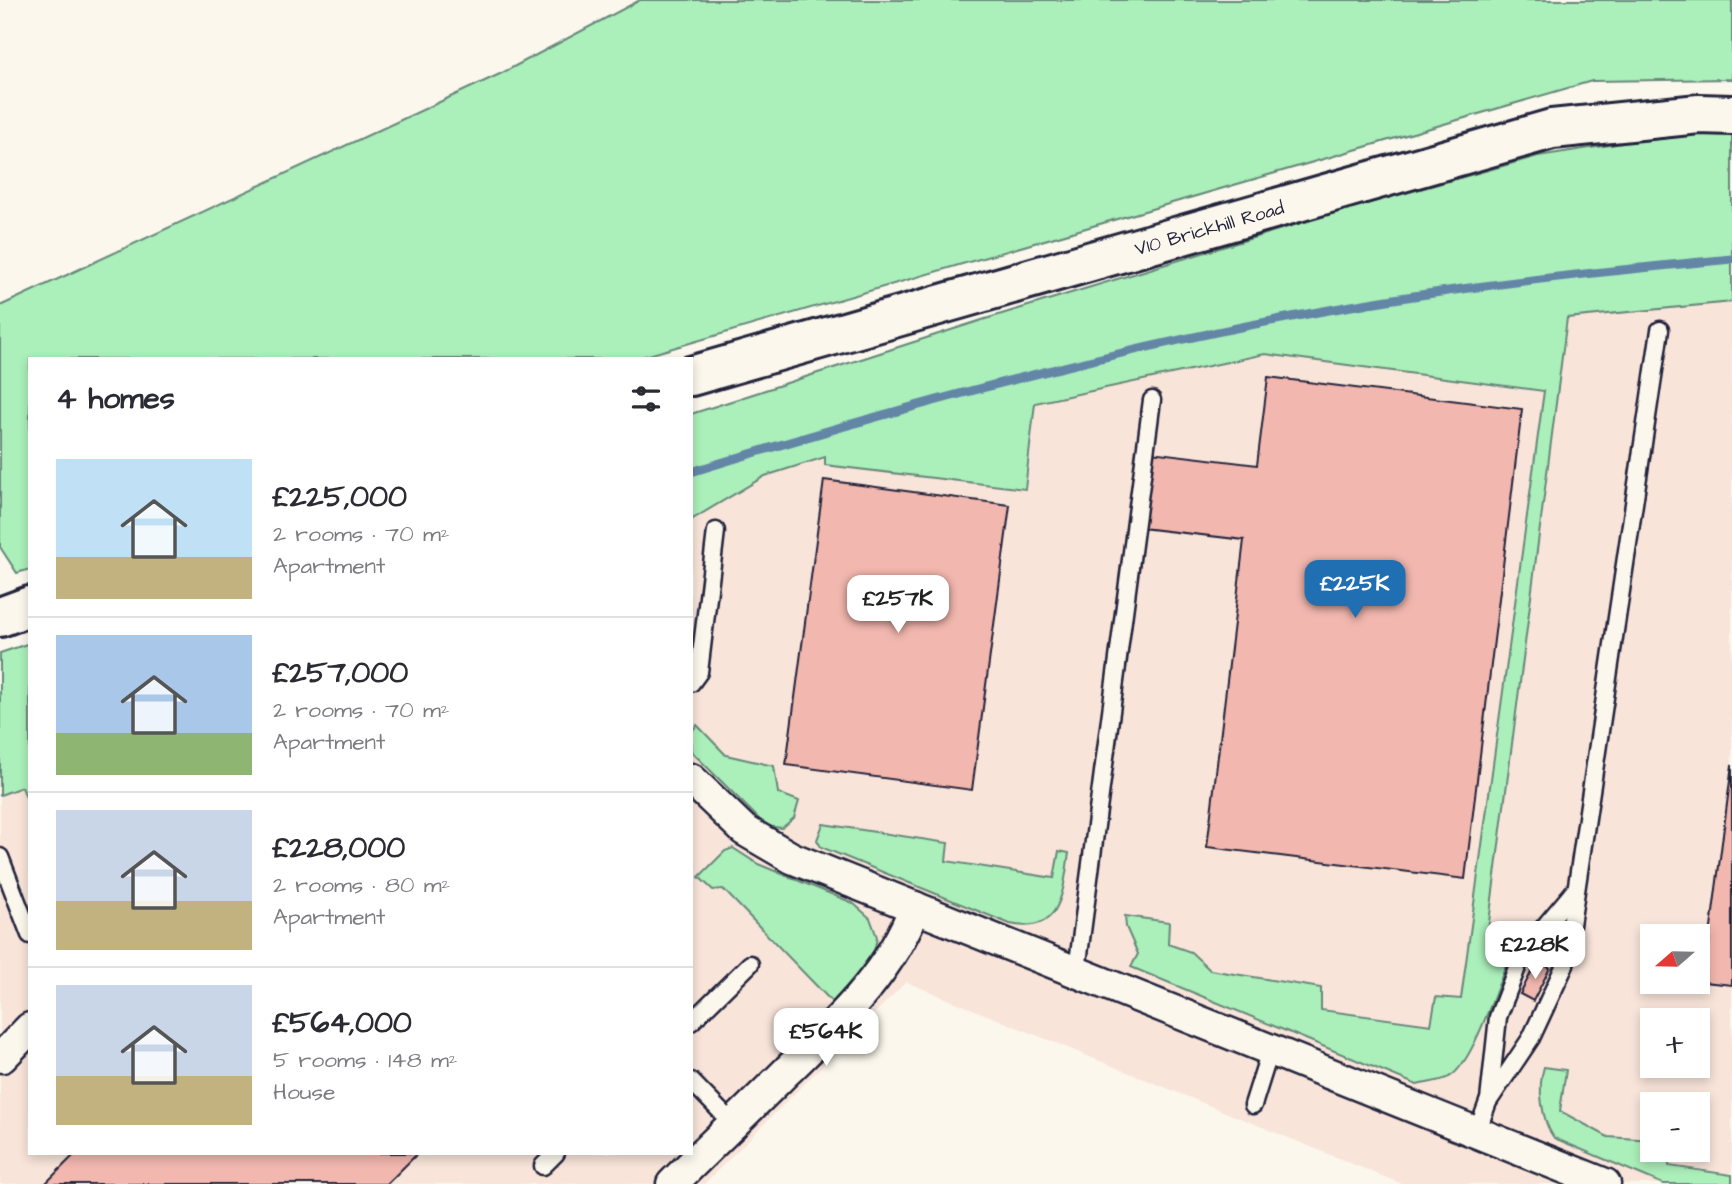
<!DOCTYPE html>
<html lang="en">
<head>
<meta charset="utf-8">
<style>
  body { margin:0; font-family:"Architects Daughter",sans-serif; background:#f2f2f3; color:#2b2b33; height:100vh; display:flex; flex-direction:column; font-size:26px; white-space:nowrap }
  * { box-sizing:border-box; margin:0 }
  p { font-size:23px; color:#7c7c81 }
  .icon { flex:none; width:38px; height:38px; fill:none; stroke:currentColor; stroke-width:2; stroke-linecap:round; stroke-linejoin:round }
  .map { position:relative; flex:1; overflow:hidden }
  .drawer { position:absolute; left:28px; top:357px; width:665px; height:798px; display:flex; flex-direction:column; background:#fff; border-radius:0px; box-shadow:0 4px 10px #0003 }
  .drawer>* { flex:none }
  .needle { width:46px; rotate:250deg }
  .tools { position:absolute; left:1640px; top:924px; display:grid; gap:14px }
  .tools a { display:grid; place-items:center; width:70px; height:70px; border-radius:0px; background:#fff; box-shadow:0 4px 10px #0003; font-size:35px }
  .price { position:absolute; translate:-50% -60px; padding:0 16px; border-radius:14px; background:#fff; color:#222; font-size:23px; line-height:46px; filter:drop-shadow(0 2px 4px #0008) }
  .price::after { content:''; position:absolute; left:50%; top:42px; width:21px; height:16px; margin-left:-10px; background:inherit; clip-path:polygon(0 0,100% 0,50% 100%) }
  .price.selected { background:#1f6fb2; color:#fff }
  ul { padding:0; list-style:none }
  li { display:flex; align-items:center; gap:21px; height:175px; padding:0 28px }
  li+li { border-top:2px solid #e1e1e2 }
  li span { display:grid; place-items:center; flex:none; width:196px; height:140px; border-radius:0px; color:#555 }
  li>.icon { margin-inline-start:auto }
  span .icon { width:84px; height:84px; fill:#fffc; stroke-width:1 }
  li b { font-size:30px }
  h2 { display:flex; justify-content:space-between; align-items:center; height:84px; padding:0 28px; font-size:30px }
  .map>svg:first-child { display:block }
  .built { fill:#f8e4d9; fill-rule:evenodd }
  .green { fill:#abefba; stroke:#66887a; stroke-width:2 }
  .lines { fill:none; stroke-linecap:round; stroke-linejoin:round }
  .stream { stroke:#6486a7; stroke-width:9 }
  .building { fill:#f2b7ae; stroke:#22223b; stroke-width:2 }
  .lane-casing { stroke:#22223b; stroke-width:21 }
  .street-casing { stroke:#22223b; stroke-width:35 }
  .secondary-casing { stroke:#22223b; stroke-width:44 }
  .lane { stroke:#fbf7ec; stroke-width:16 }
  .street { stroke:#fbf7ec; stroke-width:30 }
  .secondary { stroke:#fbf7ec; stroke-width:38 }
  .labels { text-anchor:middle; stroke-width:5; stroke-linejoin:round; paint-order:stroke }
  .street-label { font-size:19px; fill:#22223b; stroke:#fbf7ec }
</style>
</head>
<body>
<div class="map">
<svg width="1732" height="1184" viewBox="0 0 1732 1184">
  <rect width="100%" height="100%" fill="#fbf7ec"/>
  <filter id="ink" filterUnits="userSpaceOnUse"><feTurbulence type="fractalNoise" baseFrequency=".0143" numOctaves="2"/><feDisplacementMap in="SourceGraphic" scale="14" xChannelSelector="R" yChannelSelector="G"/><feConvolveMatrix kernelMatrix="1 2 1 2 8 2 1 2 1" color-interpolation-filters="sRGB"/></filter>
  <g filter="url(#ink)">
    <path class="built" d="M 1732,133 L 1732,1184 L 1402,1184 L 906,982 L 704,1184 L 0,1184 L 0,653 L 30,643 L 30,1153 L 691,1153 L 691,414 L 982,320 L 1338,212 L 1538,156 L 1624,141 ZM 1652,936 L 1698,936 L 1698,982 L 1652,982 ZM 1652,1020 L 1698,1020 L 1698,1066 L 1652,1066 ZM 1652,1104 L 1698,1104 L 1698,1150 L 1652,1150 Z"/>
    <g class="green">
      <polygon points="640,0 1732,0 1732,79 1592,81 635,359 30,359 30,569 17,573 0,547 0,306 502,73"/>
      <path d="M 1701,131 L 1732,133 L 1732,302 L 1567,318 L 1488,930 L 1516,942 C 1501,971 1475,1064 1449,1077 C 1440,1082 1427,1082 1417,1085 L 1131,967 L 1138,954 L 1126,927 L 1125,916 L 1169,922 L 1168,944 L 1191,952 L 1210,970 L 1321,988 L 1321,1010 L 1431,1025 L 1436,997 L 1461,999 L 1544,391 L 1265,354 L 1035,403 L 1025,489 L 825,465 L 825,457 L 765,476 L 691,520 L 691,414 L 982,320 L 1338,212 L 1538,156 Z"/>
      <polygon points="30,643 30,808 22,787 0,795 0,653"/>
      <polygon points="697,725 726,755 774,766 778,793 799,801 794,818 782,828 766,826 691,751 691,732"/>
      <path d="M 823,824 L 948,843 L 946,861 L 1054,878 L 1059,851 L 1069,853 C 1063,891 1062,935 1010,924 L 821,847 L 817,840 Z"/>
      <polygon points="733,848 758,864 853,903 870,918 877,937 874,953 863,973 834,1004 723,889 713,890 699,877 725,851"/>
      <path d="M 1544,1067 L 1566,1070 L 1560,1111 L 1608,1137 L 1652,1140 L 1652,1150 L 1669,1150 L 1669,1166 L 1732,1175 L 1732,1184 L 1663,1184 L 1554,1138 C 1542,1121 1537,1088 1544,1067 Z"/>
    </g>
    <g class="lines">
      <path class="stream" d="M 691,472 C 892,410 1090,355 1297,316 C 1441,288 1586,273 1732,259"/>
    </g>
    <g class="building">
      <polygon points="1268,377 1522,409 1465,879 1207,847 1244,540 1142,528 1151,452 1257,465"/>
      <polygon points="824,480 1010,505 972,790 786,765"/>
      <polygon points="1732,765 1732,985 1704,982"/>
      <polygon points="1537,961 1550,968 1533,1001 1520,994"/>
      <polygon points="76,1153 418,1153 387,1184 45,1184"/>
    </g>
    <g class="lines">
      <g class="lane-casing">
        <g id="lane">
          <polyline points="691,683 699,672 716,531"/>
          <polyline points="0,857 30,935"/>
          <polyline points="1077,970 1152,400"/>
          <polyline points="691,1022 750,964"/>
          <polyline points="691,1081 733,1124"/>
          <polyline points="1489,1100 1498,1017 1523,952 1576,889"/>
          <polyline points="1253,1105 1270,1051"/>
          <polyline points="1477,1132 1488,1102 1531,1038 1565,965 1660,330"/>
          <polyline points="543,1166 556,1153"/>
        </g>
      </g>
      <g class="street-casing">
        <g id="street">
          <polyline points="691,779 744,830 792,858 1605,1184"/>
          <polyline points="2,1057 30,1028"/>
          <path d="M 672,1184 C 710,1146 749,1109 787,1071 C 838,1021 889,975 915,907"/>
        </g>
      </g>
      <g class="secondary-casing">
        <g id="secondary">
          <path id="s1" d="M 691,376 L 1552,129 L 1699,114 L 1732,115"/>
          <polyline points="0,617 30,606"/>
        </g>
      </g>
      <use href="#lane" class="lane"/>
      <use href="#street" class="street"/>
      <use href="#secondary" class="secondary"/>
    </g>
  </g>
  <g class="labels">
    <g class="street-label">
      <text dy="7" stroke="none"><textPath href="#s1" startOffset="539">V10 Brickhill Road</textPath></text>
    </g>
  </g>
</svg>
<div class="tools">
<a><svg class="needle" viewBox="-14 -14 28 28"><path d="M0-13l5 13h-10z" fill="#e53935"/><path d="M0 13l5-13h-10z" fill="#7c7c81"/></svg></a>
<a>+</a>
<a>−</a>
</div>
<b class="price selected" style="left:1355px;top:620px">£225K</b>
<b class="price" style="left:898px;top:635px">£257K</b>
<b class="price" style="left:1535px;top:981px">£228K</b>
<b class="price" style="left:826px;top:1068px">£564K</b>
<section class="drawer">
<h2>4 homes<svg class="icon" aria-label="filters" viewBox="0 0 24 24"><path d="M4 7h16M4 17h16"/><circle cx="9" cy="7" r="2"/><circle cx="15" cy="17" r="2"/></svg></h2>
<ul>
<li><span style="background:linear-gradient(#bfe0f5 70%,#c2b280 0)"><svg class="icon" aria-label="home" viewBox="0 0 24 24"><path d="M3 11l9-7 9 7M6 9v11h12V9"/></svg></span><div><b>£225,000</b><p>2 rooms · 70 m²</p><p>Apartment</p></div></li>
<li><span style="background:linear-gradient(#a9c7e8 70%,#8fb573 0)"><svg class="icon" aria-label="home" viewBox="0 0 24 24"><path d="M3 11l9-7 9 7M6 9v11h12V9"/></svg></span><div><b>£257,000</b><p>2 rooms · 70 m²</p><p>Apartment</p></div></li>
<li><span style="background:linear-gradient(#c9d6e8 65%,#c2b280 0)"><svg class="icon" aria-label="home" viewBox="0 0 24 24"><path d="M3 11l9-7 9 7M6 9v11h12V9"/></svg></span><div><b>£228,000</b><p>2 rooms · 80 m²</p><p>Apartment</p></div></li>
<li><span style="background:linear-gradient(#c9d6e8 65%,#c2b280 0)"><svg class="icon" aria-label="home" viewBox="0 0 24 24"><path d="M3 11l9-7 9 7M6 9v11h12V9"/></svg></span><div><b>£564,000</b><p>5 rooms · 148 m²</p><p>House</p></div></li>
</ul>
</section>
</div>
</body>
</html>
